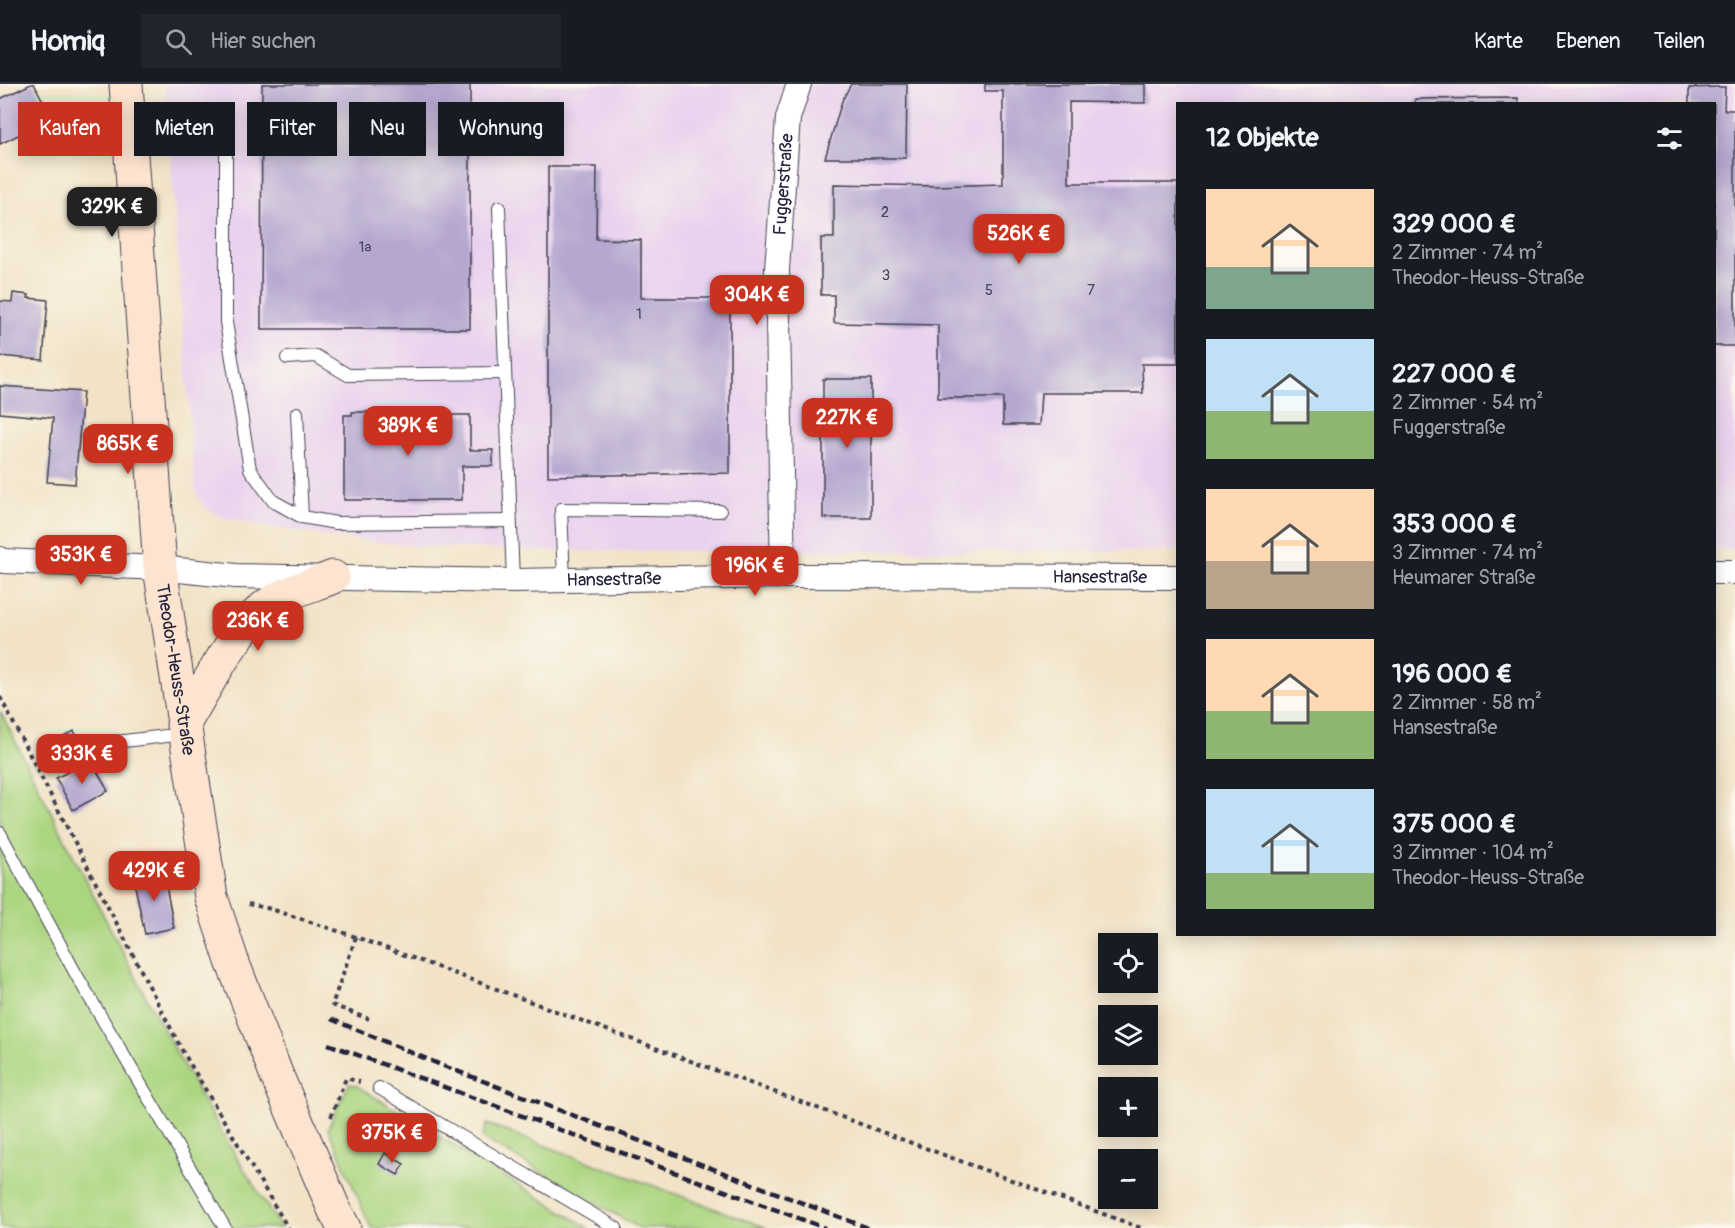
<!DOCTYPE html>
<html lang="de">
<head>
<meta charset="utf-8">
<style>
  body { margin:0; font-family:Pangolin,sans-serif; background:#20242c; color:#f1f3f6; height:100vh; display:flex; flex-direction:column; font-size:22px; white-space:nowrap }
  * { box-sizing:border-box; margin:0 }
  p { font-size:20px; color:#9ea1a6 }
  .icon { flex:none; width:33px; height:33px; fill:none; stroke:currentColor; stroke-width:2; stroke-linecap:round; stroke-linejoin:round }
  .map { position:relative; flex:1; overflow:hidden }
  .side { position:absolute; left:1176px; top:18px; width:540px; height:834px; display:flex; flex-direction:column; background:#171b24; border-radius:0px; box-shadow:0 3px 15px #0003 }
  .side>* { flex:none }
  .guide { position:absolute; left:18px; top:18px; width:570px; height:54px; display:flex; gap:12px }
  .tools { position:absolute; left:1098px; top:849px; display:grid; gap:12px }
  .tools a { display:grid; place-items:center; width:60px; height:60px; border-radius:0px; background:#171b24; box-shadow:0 3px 15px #0003; font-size:30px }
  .price { position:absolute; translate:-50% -51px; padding:0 14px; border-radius:12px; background:#c8321e; color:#fff; font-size:20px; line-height:39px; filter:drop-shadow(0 2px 3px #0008) }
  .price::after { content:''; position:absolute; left:50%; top:36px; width:18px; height:14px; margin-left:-9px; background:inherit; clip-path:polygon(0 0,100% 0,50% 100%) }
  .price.current { background:#222; color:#fff }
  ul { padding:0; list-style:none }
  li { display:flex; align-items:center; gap:18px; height:150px; padding:0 30px }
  li span { display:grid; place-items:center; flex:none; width:168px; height:120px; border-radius:0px; color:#555 }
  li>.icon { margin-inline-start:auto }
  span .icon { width:72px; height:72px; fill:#fffc; stroke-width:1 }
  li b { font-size:26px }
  h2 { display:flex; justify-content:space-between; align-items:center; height:72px; padding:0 30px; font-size:26px }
  .chip { padding:0 21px; border-radius:0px; background:#171b24; box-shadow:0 3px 15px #0003; font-size:21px; line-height:54px }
  .chip.current { background:#c8321e; color:#fff }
  header { display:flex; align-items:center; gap:36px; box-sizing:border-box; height:84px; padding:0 30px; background:#171b24; border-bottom:2px solid #363941 }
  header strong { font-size:28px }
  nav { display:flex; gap:33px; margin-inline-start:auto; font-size:21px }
  .search { width:420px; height:54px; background:#20242c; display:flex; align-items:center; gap:15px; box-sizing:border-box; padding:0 21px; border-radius:0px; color:#9ea1a6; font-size:22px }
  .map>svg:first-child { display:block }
  .built { fill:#e9d2ee }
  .green { fill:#acd580; stroke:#677c5e; stroke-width:1.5 }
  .building { fill:#b5a7d0 }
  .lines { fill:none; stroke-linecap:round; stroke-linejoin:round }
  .lane-casing { stroke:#413f50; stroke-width:14 }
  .street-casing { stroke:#413f50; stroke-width:26 }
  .secondary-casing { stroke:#413f50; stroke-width:35 }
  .path { stroke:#413f50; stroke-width:4; stroke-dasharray:4.5 4.5; stroke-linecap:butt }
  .lane { stroke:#fff; stroke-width:12 }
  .street { stroke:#fff; stroke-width:24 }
  .secondary { stroke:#fde4d0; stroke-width:33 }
  .rail { stroke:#22223b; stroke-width:4.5; stroke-dasharray:9 4.5; stroke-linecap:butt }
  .labels { text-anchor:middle; stroke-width:6; stroke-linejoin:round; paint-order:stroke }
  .number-label { font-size:15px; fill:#474360 }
  .street-label { font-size:18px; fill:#22223b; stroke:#fbf7ec }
</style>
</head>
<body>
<header>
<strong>Homiq</strong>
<div class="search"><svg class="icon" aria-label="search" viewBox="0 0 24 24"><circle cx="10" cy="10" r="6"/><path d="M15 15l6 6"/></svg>Hier suchen</div>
<nav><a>Karte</a><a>Ebenen</a><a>Teilen</a></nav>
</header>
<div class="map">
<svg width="1735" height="1144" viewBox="0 0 1735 1144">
  <rect width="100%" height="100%" fill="#fbf7ec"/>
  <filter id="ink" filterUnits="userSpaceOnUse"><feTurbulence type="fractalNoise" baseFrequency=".0167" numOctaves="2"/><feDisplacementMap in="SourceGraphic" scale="12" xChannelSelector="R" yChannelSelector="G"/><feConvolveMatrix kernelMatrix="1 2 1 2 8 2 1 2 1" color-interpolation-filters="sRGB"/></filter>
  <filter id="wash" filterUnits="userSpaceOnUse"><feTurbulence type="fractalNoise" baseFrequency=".008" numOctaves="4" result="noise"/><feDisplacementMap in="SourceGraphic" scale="24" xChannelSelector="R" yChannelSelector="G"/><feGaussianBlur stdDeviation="1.35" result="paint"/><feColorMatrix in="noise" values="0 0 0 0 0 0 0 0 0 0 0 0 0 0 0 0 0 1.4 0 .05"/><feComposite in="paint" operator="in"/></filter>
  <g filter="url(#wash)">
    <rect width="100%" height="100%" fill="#f2e3c7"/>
    <polygon class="built" points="165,0 1735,0 1735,465 1714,465 1714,20 1178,20 1177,467 549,467 414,462 333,453 253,440 219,432 203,422 195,406"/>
    <g class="green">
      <path d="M 0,627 C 89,802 174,980 281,1144 L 0,1144 Z"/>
      <polygon points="349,1000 355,1001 589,1144 371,1144 328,1044"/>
      <polygon points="487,1040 767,1144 639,1144 482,1054"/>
    </g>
    <g id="blocks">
      <g class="building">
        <polygon points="31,0 34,0 43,17 36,20 45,38 0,60 0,15"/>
        <polygon points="262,0 470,0 470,245 261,245"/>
        <polygon points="851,0 907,0 906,74 825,74 842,17"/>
        <polygon points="985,0 1145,0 1145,19 1069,18 1069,99 1178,99 1178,280 1142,280 1143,309 1041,309 1039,341 1003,341 1003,314 938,314 938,241 834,239 834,211 821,211 821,154 834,154 834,100 937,102 1003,100 1003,7 985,7"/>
        <polygon points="1717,3 1725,3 1724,26 1735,26 1735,262 1714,262 1714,20 1689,20 1689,4"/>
        <polygon points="1518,14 1518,20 1415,20 1415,15"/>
        <polygon points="548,83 597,83 596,155 641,156 641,214 730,214 730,389 548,392"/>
        <polygon points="13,209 29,211 28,214 48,216 43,276 0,272 0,217 12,218"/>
        <rect x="823" y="295" width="48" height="139"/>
        <polygon points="0,302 83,308 75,400 47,398 53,334 0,329"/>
        <polygon points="352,328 369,328 369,331 470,331 470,366 493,366 493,382 462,382 462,416 344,416 344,331 352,331"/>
        <polygon points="74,647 81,660 55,673 49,661"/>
        <polygon points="91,676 108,707 73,726 56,694"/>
        <polygon points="163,786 174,844 145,850 133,792"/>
        <polygon points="385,1069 404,1080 398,1091 379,1080"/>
      </g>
    </g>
  </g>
  <g filter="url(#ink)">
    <use href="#blocks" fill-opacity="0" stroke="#413f50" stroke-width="1.5"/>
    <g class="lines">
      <g class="lane-casing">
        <g id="lane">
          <polyline points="226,35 226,238 250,385 273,417 302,433 336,439 510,437"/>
          <polyline points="499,123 513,497"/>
          <polyline points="287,274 316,272 348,291 504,289"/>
          <polyline points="297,329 302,433"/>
          <polyline points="564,496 561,425 720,427"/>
          <polyline points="90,661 183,650"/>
          <polyline points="0,749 77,892 225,1144"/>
          <polyline points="379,1004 616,1144"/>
        </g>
      </g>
      <g class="street-casing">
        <g id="street">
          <path id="s1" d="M 0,475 L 4,477 L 160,484 L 236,492 L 513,497 L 783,492 L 1178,493"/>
          <polyline points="1714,488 1735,488"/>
          <path id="s2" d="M 783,492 L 777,185 L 788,34 L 799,0"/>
        </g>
      </g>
      <g class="secondary-casing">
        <g id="secondary">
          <path id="s3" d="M 126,0 L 160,484 L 211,813 L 232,877 L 277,992 L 334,1125 L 344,1144"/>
          <path d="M 183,641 C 205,606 238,538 272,518 C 290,507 313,501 333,493"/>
        </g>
      </g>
      <g class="path">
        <polyline points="0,613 183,968 288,1144"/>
        <polyline points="248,820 271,825 356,853 1141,1144"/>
        <polyline points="356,853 332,921 369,935"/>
        <polyline points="331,1033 346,994 360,998"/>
      </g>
      <use href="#lane" class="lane"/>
      <use href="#street" class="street"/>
      <use href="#secondary" class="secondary"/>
      <g class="rail">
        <polyline points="331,935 441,981 868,1144"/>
        <polyline points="328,960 825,1144"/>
      </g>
    </g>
  </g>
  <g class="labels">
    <g class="number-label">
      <text x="885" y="133">2</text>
      <text x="365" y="168">1a</text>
      <text x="886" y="196">3</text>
      <text x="989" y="211">5</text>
      <text x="1091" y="211">7</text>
      <text x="639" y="235">1</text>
    </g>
    <g class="street-label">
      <text dy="6" stroke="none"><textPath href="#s2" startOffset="392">Fuggerstraße</textPath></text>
      <text dy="6" stroke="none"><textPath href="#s1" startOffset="1101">Hansestraße</textPath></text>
      <text dy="6" stroke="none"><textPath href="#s1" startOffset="615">Hansestraße</textPath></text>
      <text dy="6" stroke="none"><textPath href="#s3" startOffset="588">Theodor-Heuss-Straße</textPath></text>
    </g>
  </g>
</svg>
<div class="tools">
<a><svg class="icon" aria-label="locate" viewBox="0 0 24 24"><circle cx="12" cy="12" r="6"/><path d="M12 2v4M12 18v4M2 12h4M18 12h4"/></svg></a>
<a><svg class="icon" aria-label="layers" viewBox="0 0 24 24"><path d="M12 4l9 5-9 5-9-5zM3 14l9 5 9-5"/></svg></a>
<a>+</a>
<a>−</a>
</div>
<b class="price current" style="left:112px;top:154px">329K €</b>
<b class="price" style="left:1019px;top:181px">526K €</b>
<b class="price" style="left:757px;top:242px">304K €</b>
<b class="price" style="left:847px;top:365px">227K €</b>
<b class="price" style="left:408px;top:373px">389K €</b>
<b class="price" style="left:128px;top:391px">865K €</b>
<b class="price" style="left:81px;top:502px">353K €</b>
<b class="price" style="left:755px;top:513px">196K €</b>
<b class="price" style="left:258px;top:568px">236K €</b>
<b class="price" style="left:82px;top:701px">333K €</b>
<b class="price" style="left:154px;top:818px">429K €</b>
<b class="price" style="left:392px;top:1080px">375K €</b>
<div class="guide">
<a class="chip current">Kaufen</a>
<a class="chip">Mieten</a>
<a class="chip">Filter</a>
<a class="chip">Neu</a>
<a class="chip">Wohnung</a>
</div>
<section class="side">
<h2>12 Objekte<svg class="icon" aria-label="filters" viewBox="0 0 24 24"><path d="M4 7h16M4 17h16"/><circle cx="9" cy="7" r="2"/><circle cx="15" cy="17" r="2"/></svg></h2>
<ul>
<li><span style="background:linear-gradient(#ffd9b3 65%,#7fa58c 0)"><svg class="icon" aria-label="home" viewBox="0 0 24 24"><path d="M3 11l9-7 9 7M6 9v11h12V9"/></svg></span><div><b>329 000 €</b><p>2 Zimmer · 74 m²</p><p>Theodor-Heuss-Straße</p></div></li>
<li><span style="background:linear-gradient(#bfe0f5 60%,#8fb573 0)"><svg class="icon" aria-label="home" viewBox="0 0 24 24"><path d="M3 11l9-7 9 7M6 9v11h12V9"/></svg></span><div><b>227 000 €</b><p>2 Zimmer · 54 m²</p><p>Fuggerstraße</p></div></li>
<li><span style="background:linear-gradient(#ffd9b3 60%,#b9a48a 0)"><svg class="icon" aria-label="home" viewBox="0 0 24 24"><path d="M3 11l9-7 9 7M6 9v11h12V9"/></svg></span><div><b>353 000 €</b><p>3 Zimmer · 74 m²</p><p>Heumarer Straße</p></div></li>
<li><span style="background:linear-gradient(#ffd9b3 60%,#8fb573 0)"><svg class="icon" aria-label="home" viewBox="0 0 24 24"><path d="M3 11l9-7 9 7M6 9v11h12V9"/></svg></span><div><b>196 000 €</b><p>2 Zimmer · 58 m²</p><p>Hansestraße</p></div></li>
<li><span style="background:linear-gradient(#bfe0f5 70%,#8fb573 0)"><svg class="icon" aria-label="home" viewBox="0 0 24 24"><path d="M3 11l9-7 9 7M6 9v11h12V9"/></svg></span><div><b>375 000 €</b><p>3 Zimmer · 104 m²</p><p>Theodor-Heuss-Straße</p></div></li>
</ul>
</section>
</div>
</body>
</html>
